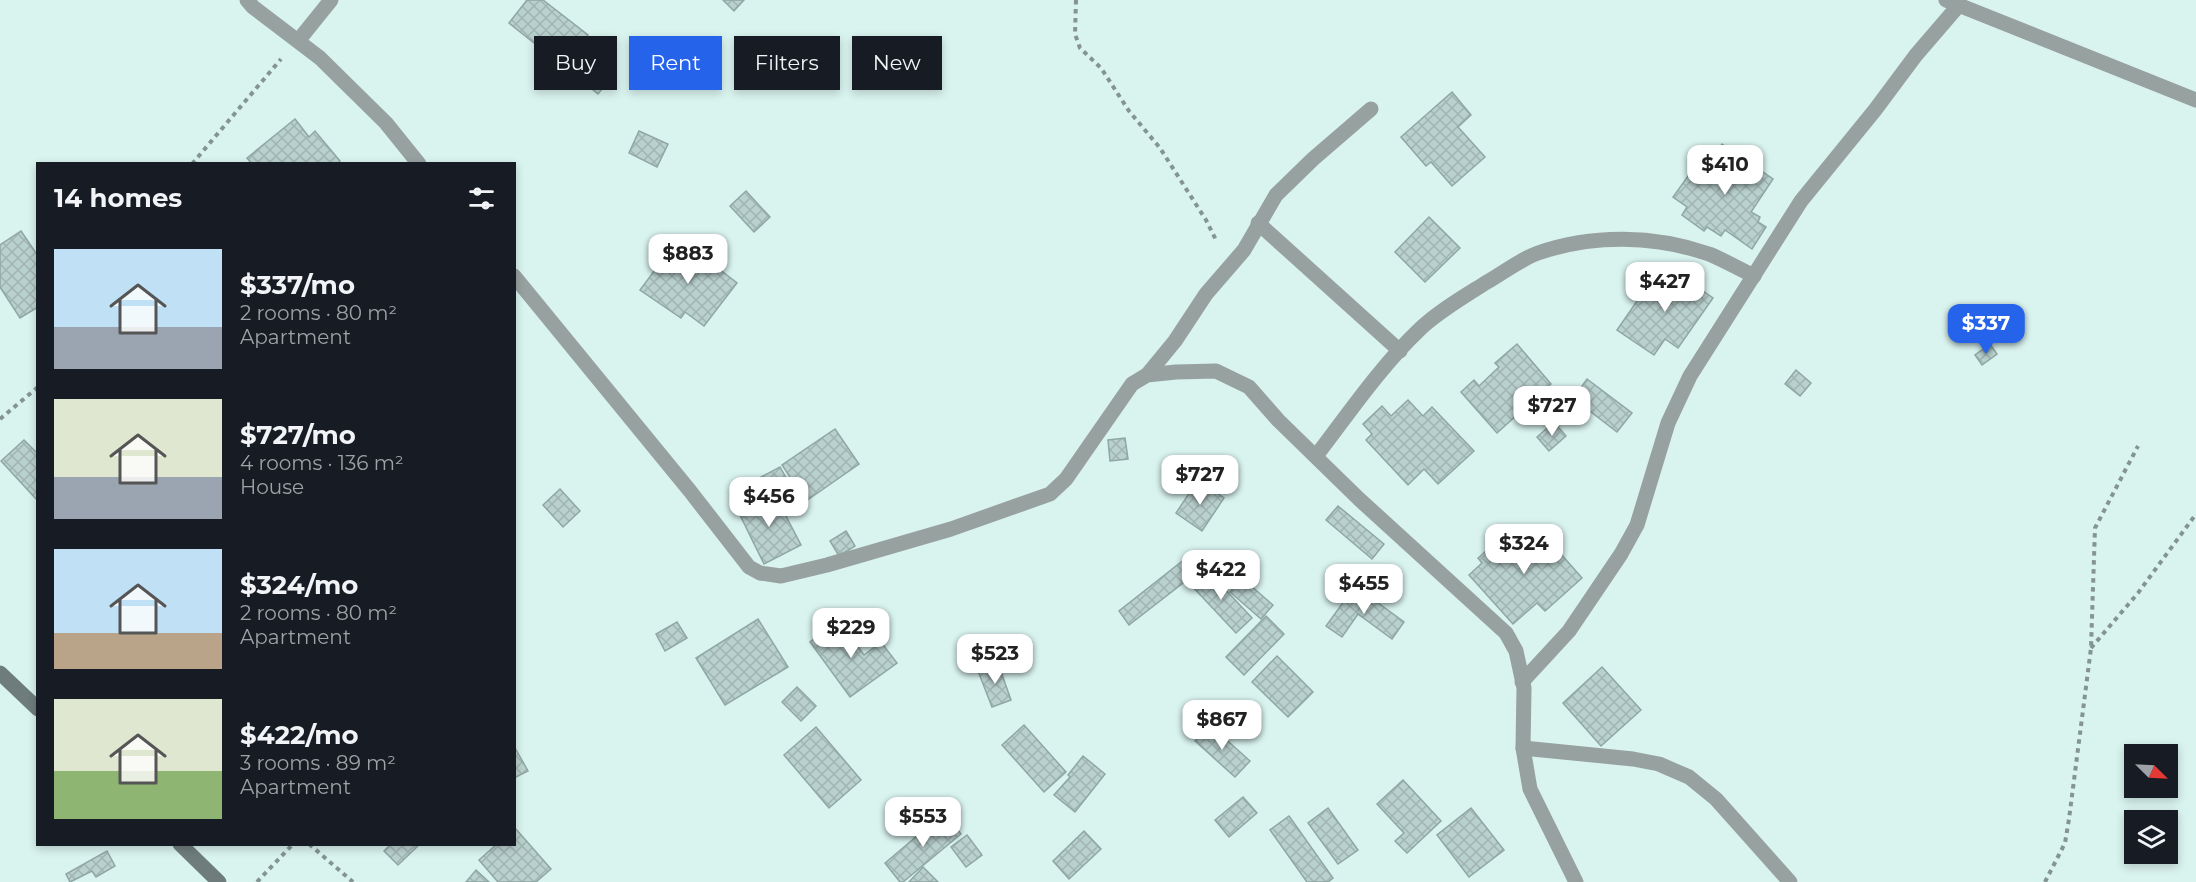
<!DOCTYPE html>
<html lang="en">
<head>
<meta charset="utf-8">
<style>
  body { margin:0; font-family:Montserrat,sans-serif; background:#20242c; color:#f1f3f6; height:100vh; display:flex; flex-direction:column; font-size:22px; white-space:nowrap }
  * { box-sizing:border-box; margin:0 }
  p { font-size:20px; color:#9ea1a6 }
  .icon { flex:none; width:33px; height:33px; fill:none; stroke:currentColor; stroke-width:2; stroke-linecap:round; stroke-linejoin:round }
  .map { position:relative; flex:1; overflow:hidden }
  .panel { position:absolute; left:36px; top:162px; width:480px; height:684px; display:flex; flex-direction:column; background:#171b24; border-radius:0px; box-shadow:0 3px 9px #0003 }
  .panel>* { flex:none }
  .banner { position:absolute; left:534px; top:36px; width:570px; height:54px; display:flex; gap:12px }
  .needle { width:39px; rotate:114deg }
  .tools { position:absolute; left:2124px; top:744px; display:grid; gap:12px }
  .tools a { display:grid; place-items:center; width:54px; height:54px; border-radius:0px; background:#171b24; box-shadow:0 3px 9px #0003; font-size:30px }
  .price { position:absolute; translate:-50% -51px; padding:0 14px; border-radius:12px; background:#fff; color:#222; font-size:20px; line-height:39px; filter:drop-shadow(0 2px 3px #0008) }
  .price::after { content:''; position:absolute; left:50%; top:36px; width:18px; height:14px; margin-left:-9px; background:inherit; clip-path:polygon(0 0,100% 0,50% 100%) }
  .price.current { background:#2563eb; color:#fff }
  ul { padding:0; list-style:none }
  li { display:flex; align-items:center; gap:18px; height:150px; padding:0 18px }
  li span { display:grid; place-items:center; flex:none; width:168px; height:120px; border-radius:0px; color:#555 }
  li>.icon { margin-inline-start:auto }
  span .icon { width:72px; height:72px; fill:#fffc; stroke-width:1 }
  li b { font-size:26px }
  h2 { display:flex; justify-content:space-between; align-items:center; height:72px; padding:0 18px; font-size:26px }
  .tag { padding:0 21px; border-radius:0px; background:#171b24; box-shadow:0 3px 9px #0003; font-size:21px; line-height:54px }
  .tag.current { background:#2563eb; color:#fff }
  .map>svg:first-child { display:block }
  .building { fill:url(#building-cross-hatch); stroke:#8fa7a4; stroke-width:1.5 }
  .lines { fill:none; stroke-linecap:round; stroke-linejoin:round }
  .path { stroke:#839492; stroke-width:4; stroke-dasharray:4.5 4.5; stroke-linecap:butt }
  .minor { stroke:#97a1a0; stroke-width:15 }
  .secondary { stroke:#6e7d7b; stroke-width:15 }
</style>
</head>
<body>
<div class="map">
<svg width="2196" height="882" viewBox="0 0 2196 882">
  <defs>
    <pattern id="building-cross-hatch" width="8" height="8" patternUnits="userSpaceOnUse" patternTransform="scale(1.5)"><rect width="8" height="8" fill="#b9d1ce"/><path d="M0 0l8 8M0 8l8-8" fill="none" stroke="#a0b4b2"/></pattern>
  </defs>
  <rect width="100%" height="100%" fill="#d9f3ef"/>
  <g class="building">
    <polygon points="527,0 543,0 588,35 580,45 615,73 598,94 509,23"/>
    <polygon points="723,0 744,0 734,11"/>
    <polygon points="1452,92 1471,115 1458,127 1485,157 1452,186 1431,162 1426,166 1401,137"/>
    <polygon points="295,119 309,137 315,131 340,161 337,164 252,164 247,158"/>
    <polygon points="639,131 668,144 657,167 629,153"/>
    <polygon points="1722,144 1773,179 1751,212 1760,217 1758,222 1766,227 1752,249 1725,230 1721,236 1707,227 1704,231 1682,215 1687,207 1673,197 1691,172 1694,174 1704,160 1709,163"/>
    <polygon points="746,191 770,217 754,232 730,206"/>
    <polygon points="1429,217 1460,248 1425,282 1395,252"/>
    <polygon points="21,231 38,256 38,307 20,318 0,287 0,245"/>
    <polygon points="678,239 705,260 699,268 703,272 710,262 737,283 704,326 685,312 681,318 640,290"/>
    <polygon points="1657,272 1671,282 1677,273 1713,298 1678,348 1665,339 1654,355 1617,330"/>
    <polygon points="1517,344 1551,384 1497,433 1461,392 1474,380 1479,386 1499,367 1495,363"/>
    <polygon points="1990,344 1997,354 1982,365 1975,355"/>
    <polygon points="1796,370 1811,383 1800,396 1785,384"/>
    <polygon points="1587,379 1632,413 1617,432 1573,398"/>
    <polygon points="1408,400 1423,416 1432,407 1474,451 1438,484 1424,469 1408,485 1366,440 1372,434 1363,424 1382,406 1391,416"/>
    <polygon points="1554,422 1566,436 1549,451 1537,437"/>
    <polygon points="835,429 859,464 806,501 782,465"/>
    <polygon points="1125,438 1128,459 1110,461 1108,440"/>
    <polygon points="24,440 38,454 38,501 1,461"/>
    <polygon points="780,467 788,481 770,492 761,477"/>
    <polygon points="1198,480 1224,498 1202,531 1176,513"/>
    <polygon points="560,489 580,511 563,527 543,505"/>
    <polygon points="774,493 801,545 764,564 738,511"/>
    <polygon points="1338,506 1384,544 1372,559 1326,520"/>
    <polygon points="1518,528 1535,547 1546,537 1582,578 1545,611 1537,603 1513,624 1469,575 1482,563 1478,558 1495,543 1498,547"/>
    <polygon points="846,531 855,546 839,556 830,541"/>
    <polygon points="1190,555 1201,569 1129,625 1119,611"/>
    <polygon points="1206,569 1252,618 1236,633 1190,584"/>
    <polygon points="1242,578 1273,605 1261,619 1230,592"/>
    <polygon points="1355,586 1404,622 1392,639 1358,614 1342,637 1326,626"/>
    <polygon points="1266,616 1284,634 1244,675 1226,657"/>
    <polygon points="758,619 788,667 725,705 696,658"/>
    <polygon points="839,621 864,655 881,642 897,663 850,697 810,642"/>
    <polygon points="677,622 687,638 665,651 656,634"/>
    <polygon points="1277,656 1313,692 1288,717 1252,682"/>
    <polygon points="998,663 1011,700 992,707 978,671"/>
    <polygon points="1602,667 1641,710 1601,746 1563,703"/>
    <polygon points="797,687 816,706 801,721 782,702"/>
    <polygon points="1024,725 1066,772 1044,792 1002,745"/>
    <polygon points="1210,725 1250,761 1235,777 1195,741"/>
    <polygon points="816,727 861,780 829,808 784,755"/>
    <polygon points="514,746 528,771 514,778"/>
    <polygon points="1083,756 1105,774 1075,812 1054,795 1070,777 1068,775"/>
    <polygon points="1403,780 1441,821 1407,853 1395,841 1404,833 1377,804"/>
    <polygon points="1243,797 1257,813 1229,837 1215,820"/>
    <polygon points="1328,808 1358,850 1338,864 1308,823"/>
    <polygon points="1471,808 1504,850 1469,877 1437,835"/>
    <polygon points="944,813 961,834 903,882 900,882 885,863"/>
    <polygon points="1289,816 1333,878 1328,882 1307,882 1270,830"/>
    <polygon points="515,828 551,869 536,882 498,882 479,860 497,844 514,844"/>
    <polygon points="1084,831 1101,849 1069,879 1053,861"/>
    <polygon points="967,835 982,855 966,867 951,847"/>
    <polygon points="391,844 420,844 398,865 384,851"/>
    <polygon points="107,851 115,866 96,877 92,871 70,882 66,874"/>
    <polygon points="923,867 938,882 909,882"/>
    <polygon points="476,870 489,882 466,882"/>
  </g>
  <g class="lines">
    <g class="path">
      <polyline points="1076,0 1075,34 1080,48 1101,68 1129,111 1160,148 1206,220 1217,242"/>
      <polyline points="192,164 281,59"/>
      <polyline points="0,419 38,387"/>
      <polyline points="2091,648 2138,593 2196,514"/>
      <polyline points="309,844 353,882"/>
      <polyline points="257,882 293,844"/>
      <polyline points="2045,882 2065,843 2069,819 2091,648 2095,528 2138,446"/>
    </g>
    <g class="minor">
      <polyline points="247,0 253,7 320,58 386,123 419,164"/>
      <polyline points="1946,0 2196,100"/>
      <polyline points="298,41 331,0"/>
      <polyline points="1258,223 1400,351"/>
      <polyline points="514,276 690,491 749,567 760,573 781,576 827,565 951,529 1050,494 1066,479 1132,384 1147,375 1176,372 1216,371 1249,387 1278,420 1359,499 1506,633 1516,651 1524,688 1523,748 1530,789 1576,882"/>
      <polyline points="1147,375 1175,341 1206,294 1244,250 1276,195 1313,159 1371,109"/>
      <path d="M 1316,456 C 1349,413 1380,367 1420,329 C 1439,311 1465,296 1487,282 C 1503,273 1521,259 1538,253 C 1593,234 1654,235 1709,254 C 1724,260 1739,269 1754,276"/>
      <polyline points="1522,682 1569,631 1621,554 1637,525 1668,423 1690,376 1801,201 1875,110 1916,55 1959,5"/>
      <polyline points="1523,748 1633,759 1659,764 1689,777 1716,799 1790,882"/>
    </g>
    <g class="secondary">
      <polyline points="0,673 38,709"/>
      <polyline points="180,844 219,882"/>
    </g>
  </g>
</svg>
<div class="tools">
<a><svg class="needle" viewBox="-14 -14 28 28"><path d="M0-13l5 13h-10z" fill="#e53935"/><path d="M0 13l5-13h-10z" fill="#9ea1a6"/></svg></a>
<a><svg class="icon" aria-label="layers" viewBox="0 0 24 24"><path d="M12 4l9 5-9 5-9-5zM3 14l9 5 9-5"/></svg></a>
</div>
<b class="price" style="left:1725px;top:196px">$410</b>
<b class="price" style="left:688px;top:285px">$883</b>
<b class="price" style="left:1665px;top:313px">$427</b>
<b class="price current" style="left:1986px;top:355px">$337</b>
<b class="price" style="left:1552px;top:437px">$727</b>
<b class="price" style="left:1200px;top:506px">$727</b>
<b class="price" style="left:769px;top:528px">$456</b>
<b class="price" style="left:1524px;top:575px">$324</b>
<b class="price" style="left:1221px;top:601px">$422</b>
<b class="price" style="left:1364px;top:615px">$455</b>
<b class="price" style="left:851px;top:659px">$229</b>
<b class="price" style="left:995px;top:685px">$523</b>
<b class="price" style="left:1222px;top:751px">$867</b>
<b class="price" style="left:923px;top:848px">$553</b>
<div class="banner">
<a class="tag">Buy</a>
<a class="tag current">Rent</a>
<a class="tag">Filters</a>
<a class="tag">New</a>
</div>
<section class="panel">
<h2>14 homes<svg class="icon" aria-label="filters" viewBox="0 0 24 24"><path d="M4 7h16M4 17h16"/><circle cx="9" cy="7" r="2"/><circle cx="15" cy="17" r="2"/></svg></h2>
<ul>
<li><span style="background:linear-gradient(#bfe0f5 65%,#9aa5b1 0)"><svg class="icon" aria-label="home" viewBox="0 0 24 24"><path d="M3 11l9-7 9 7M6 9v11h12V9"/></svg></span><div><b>$337/mo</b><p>2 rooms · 80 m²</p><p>Apartment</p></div></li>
<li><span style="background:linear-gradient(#dfe7d0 65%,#9aa5b1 0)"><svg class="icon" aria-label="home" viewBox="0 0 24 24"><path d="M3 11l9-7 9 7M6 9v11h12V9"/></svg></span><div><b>$727/mo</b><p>4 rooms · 136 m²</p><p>House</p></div></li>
<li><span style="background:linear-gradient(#bfe0f5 70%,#b9a48a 0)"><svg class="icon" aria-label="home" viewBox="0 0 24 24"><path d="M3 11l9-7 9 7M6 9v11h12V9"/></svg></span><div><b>$324/mo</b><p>2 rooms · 80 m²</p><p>Apartment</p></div></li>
<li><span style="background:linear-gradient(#dfe7d0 60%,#8fb573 0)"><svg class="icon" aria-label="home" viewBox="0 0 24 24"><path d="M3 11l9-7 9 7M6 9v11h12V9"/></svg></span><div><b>$422/mo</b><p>3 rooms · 89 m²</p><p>Apartment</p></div></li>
</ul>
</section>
</div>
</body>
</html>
